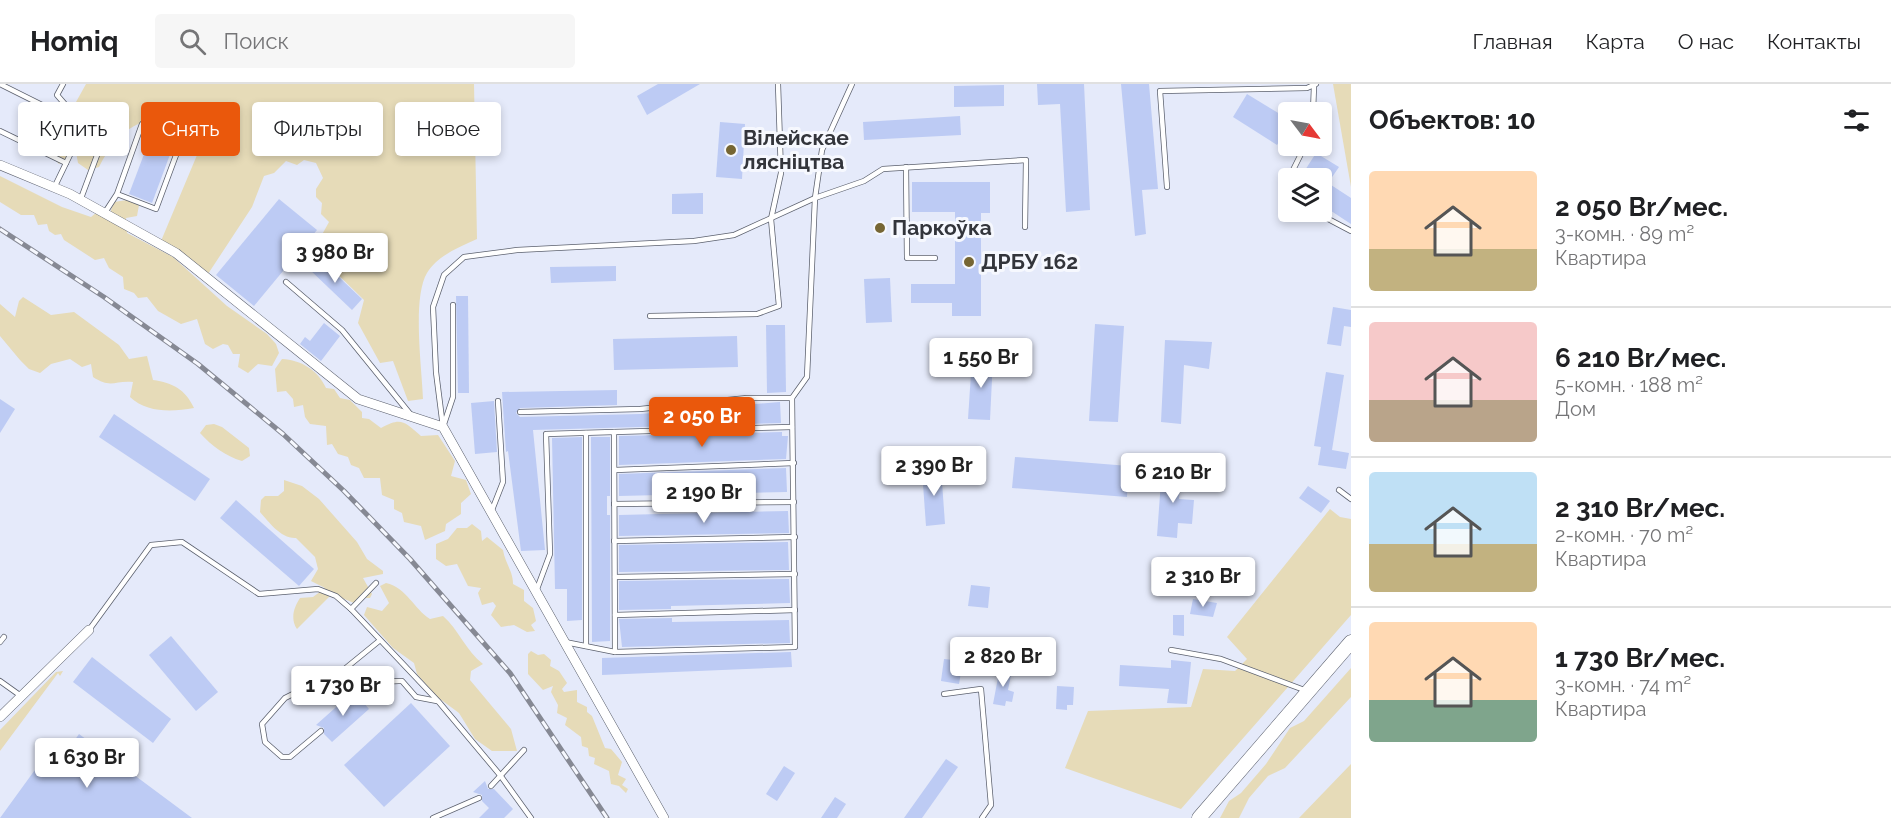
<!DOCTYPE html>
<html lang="ru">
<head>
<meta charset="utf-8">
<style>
  body { margin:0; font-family:Raleway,sans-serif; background:#f6f6f6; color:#202124; height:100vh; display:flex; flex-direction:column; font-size:22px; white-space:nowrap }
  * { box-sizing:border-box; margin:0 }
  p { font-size:20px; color:#757577 }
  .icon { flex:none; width:33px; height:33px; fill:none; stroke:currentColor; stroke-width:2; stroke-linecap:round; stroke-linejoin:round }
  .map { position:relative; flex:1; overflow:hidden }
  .details { display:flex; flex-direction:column; background:#fff; width:540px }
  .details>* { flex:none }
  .banner { position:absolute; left:18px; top:18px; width:570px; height:54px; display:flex; gap:12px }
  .needle { width:39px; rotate:122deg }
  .tools { position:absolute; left:1278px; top:18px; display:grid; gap:12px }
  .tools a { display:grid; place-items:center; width:54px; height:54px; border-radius:6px; background:#fff; box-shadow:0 3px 9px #0003; font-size:30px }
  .price { position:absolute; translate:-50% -51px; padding:0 14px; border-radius:6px; background:#fff; color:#222; font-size:20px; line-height:39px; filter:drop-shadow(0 2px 3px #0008) }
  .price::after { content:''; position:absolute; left:50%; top:36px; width:18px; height:14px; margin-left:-9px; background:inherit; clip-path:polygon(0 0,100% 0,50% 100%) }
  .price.selected { background:#ea580c; color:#fff }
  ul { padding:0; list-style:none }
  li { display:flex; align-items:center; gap:18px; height:150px; padding:0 18px }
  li+li { border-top:2px solid #e0e0e0 }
  li span { display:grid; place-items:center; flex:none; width:168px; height:120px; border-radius:6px; color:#555 }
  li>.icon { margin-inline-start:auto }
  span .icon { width:72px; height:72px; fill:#fffc; stroke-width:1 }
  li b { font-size:26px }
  h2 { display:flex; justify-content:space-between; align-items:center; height:72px; padding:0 18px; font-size:26px }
  .pill { padding:0 21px; border-radius:6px; background:#fff; box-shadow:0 3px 9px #0003; font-size:21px; line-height:54px }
  .pill.selected { background:#ea580c; color:#fff }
  header { display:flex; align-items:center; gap:36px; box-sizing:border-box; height:84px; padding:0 30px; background:#fff; border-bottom:2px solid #e0e0e0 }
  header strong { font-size:28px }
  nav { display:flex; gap:33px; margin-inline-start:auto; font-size:21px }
  .search { width:420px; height:54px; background:#f6f6f6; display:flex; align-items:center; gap:15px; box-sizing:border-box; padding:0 21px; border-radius:6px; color:#757577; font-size:22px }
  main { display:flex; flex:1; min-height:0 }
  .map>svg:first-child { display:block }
  .green { fill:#e6dbb8 }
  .building { fill:#bdcbf4 }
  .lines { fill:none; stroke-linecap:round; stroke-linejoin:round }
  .lane-casing { stroke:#5c616e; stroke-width:6 }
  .street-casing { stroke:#5c616e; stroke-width:10 }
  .secondary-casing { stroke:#5c616e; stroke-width:15 }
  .lane { stroke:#fff; stroke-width:4.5 }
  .street { stroke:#fff; stroke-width:9 }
  .secondary { stroke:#fff; stroke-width:14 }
  .rail-casing { stroke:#868994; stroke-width:5 }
  .rail { stroke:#f6f8fe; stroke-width:3; stroke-dasharray:9; stroke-linecap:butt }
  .poi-dot { fill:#766634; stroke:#f6f8fe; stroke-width:2 }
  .labels { text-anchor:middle; stroke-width:6; stroke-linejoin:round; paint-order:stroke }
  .poi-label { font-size:21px; font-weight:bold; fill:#33353b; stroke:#f6f8fe; text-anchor:start }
</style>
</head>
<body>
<header>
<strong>Homiq</strong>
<div class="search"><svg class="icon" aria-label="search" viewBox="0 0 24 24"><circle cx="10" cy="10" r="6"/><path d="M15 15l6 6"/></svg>Поиск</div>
<nav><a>Главная</a><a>Карта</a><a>О нас</a><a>Контакты</a></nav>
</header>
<main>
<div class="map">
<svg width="1351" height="734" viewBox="0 0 1351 734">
  <rect width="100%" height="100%" fill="#e5eafa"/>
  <g class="green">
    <path d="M 86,0 L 474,0 L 477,155 C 459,163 437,172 427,189 C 412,214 422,285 423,315 L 408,317 L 393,277 L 380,279 L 358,239 L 364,216 L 319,172 L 319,156 L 329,138 L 321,130 L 322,119 L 316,113 L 316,105 L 323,94 L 316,79 L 304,76 L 297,81 L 286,77 L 274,89 L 264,92 L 252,123 L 208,190 L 161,157 L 205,52 L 194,35 C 147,28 120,41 99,83 L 88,86 L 78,79 L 76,68 L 59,80 L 41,61 L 35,68 L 28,68 L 26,57 C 36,43 49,45 65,45 L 77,30 L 76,18 Z"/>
    <polygon points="1333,0 1351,0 1351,103"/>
    <polygon points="0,92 62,123 91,133 102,124 110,129 114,118 127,116 139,121 137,132 126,134 127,149 173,173 227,222 267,250 276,260 279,269 272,282 258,280 248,289 238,283 240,270 233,270 228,261 223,260 213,265 205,260 197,235 181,240 158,227 147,213 138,214 134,209 124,205 123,193 109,184 104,174 95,176 64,156 61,150 55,151 49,147 47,140 38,141 34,131 21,131 0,118"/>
    <path d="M 23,213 L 51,231 L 74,228 L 119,261 L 129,275 L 147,272 L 153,296 C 173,299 185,305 194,324 C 172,328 147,329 130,313 L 133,298 C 115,296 111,305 93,293 L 91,280 L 82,283 L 70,275 L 51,280 L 40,289 L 29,285 L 20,276 L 0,252 L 0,220 L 15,233 L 19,217 Z"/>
    <path d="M 282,275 C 301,276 318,286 326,304 L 334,305 L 340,314 L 350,316 L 362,328 L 362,334 L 369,335 L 381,344 C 401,333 404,337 421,352 L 438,351 L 455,377 L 451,392 L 466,396 L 471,410 L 461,419 L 461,430 L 446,440 L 445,447 L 425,456 L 421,442 L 404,438 L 402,429 L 394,425 L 394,416 L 382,411 L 380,394 L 364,394 L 359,384 L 351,381 L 348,373 L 338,370 L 332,360 L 327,361 L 326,342 L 310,340 L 305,333 L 303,321 L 294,323 L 293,315 L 286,307 L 277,308 L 275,285 Z"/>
    <path d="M 214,340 L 222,343 L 249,364 L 250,372 L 242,377 C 225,372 212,362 200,349 L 206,341 Z"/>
    <path d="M 284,396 L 302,402 L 319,415 L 357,458 L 367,475 L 383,487 L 383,490 L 363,494 L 372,510 L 370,514 L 362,514 L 354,519 L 332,510 L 297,545 C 290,535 294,523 300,514 L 313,513 L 325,504 L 311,497 L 318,485 L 315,473 L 296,454 C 281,455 269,438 260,428 L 261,416 L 265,412 L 278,412 L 284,407 Z"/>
    <polygon points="1330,425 1340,433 1351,435 1351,531 1181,725 1065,684 1088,627 1191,623 1203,585 1235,587 1247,575 1227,553"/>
    <path d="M 472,440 L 481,447 L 482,457 L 487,453 L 503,466 C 505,479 513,487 513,500 L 524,506 L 524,517 L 533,524 L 536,537 L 531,541 L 535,547 L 527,548 L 514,541 L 501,543 L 491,531 L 496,522 L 493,518 L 482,521 L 478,509 L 481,504 L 468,502 L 457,480 L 446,482 L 436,475 L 436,460 L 448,455 L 457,444 L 467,444 Z"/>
    <path d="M 386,499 C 407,504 414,525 430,535 L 443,532 C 459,546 466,567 483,580 L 471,587 L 470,596 L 511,645 L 517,667 L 492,667 L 475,655 L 459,629 L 436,612 L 417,590 L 414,579 L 393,564 L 364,531 L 367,523 L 382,527 L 389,519 L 380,502 Z"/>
    <polygon points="531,567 538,571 544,570 551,576 550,582 559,587 567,599 562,605 564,608 577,606 577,618 587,623 587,628 592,632 605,664 611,665 622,678 618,691 626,695 622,701 628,705 626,709 619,702 611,700 609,687 594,680 595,674 589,672 588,664 582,662 581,653 565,641 567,634 557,629 558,621 551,608 553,602 543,606 528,590 528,570"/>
    <polygon points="1351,584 1351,613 1285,684 1268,692 1249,714 1239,734 1220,734 1229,717 1241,709 1266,680 1290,644 1304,637"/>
    <polygon points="63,587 60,592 58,589 0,667 0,646 56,588"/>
    <polygon points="1351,680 1351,734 1299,734"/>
  </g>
  <g class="building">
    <polygon points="658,0 700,0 647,31 637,12"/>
    <polygon points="1037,0 1084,0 1090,126 1066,128 1060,20 1038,21"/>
    <polygon points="1121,0 1149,0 1158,105 1142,106 1146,150 1135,152"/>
    <polygon points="1004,1 1004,22 954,23 954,2"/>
    <polygon points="1247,10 1288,35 1288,43 1277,61 1233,33"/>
    <polygon points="960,32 961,51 864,56 863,38"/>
    <polygon points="720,38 745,40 742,95 716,93"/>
    <polygon points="152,49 175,57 152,119 129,110"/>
    <polygon points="1316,69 1339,83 1328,99 1351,114 1351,140 1322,121 1322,94 1300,94"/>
    <polygon points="912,98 990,98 990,129 981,129 981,232 952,232 952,219 911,219 911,200 955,200 955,128 912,128"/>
    <polygon points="703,109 703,130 672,130 672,110"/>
    <polygon points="279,115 317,146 254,222 216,191"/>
    <polygon points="318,173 362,215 352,226 308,184"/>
    <polygon points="616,182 616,197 551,199 550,183"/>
    <polygon points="890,194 892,238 866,239 864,195"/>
    <polygon points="456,212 468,212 469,309 458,309"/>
    <polygon points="1333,223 1351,226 1351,243 1344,242 1341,262 1327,260"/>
    <polygon points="324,239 340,252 321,277 300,260 305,253 310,257"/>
    <polygon points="1095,240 1124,242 1118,338 1089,337"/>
    <polygon points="766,241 785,241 786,308 767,309"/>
    <polygon points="737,252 738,283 614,286 613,255"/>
    <polygon points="1165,256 1212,258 1209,285 1184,281 1181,340 1161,338"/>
    <polygon points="972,274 993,275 990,336 968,335"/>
    <polygon points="1326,288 1344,291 1332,366 1349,369 1346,385 1318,381 1321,363 1314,362"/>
    <polygon points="617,306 617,321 520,324 516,329 520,333 640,330 780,318 781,339 533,346 545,466 521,467 508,367 506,368 502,308"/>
    <polygon points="0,315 15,325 0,349"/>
    <polygon points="494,317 497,368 475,370 471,319"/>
    <polygon points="114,330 210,395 195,417 99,353"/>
    <polygon points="782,348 782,352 788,352 786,375 619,381 619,352"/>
    <polygon points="582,353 582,536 567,537 567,505 555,505 552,354"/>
    <polygon points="591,353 610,353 610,412 607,412 607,431 610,431 610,557 592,558"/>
    <polygon points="1015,373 1129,382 1127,413 1012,404"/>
    <polygon points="1162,383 1182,384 1179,415 1194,416 1192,440 1178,439 1177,454 1157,452"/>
    <polygon points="786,384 787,408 619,412 619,390"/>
    <polygon points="941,384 945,440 926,442 922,386"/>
    <polygon points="1308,402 1330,417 1321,429 1299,414"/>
    <polygon points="236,416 314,485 299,502 220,434"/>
    <polygon points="788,427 789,449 619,452 619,431"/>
    <polygon points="788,458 789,486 619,488 619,461"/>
    <polygon points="789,495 790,519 671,522 671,525 619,526 619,497"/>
    <polygon points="971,501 990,503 988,524 968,522"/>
    <polygon points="1193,515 1217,519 1213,533 1190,530"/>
    <polygon points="1173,531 1184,531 1184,552 1173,551"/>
    <polygon points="672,534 672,538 789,536 790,559 622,563 619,535"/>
    <polygon points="171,552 218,608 196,627 149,571"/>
    <polygon points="791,568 792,583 602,591 602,574"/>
    <polygon points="92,573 171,635 153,659 73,598"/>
    <polygon points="944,575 963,577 959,600 941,597"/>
    <polygon points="1171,576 1191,578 1187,620 1167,619 1169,605 1119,602 1120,581 1171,584"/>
    <polygon points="1000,583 1012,586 1008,606 1014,608 1012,618 1006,617 1005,622 993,620"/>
    <polygon points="1057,602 1074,603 1073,621 1067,621 1067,626 1056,625"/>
    <polygon points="353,608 357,618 363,618 369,625 332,658 324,650 324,644 316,641"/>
    <polygon points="411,619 450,662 384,723 344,681"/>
    <polygon points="79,650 192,734 0,734 53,661 65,670"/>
    <polygon points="946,675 958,683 922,734 904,734"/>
    <polygon points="784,682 795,689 777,717 766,710"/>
    <polygon points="485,697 488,705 494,705 513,725 504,734 479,734 489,724 482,717 482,711 473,708"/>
    <polygon points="835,713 846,720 837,734 821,734"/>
  </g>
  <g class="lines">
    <g class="lane-casing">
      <g id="lane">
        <polyline points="63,0 57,11 82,40"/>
        <polyline points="2,1 84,42 54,104"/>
        <polyline points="1313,28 1314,2"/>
        <polyline points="0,47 66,79"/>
        <polyline points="906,83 907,174 935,174"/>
        <polyline points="1289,94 1305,62"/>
        <polyline points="1288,95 1282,110 1288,114"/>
        <polyline points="1167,103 1160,7 1307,4 1316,0"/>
        <polyline points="80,117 112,31"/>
        <polyline points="1315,128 1351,147"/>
        <polyline points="104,130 117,110 142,40 182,55 156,125 117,110"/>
        <polyline points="286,198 342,246 411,331"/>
        <polyline points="650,232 757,230 779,222 771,135 781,89 778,0"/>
        <polyline points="520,328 640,325 747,314 792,314"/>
        <polyline points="444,340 453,313 453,221"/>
        <polyline points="443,343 436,288 433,223 444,191 464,173 517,166 694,157 734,151 815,114 864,97 883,85 1026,76 1025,143"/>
        <polyline points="586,349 586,562"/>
        <polyline points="615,386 794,379"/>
        <polyline points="1339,406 1351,415"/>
        <polyline points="614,420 794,418"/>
        <polyline points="492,426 503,398 498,317"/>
        <polyline points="614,457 795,453"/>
        <polyline points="615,493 795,490"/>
        <polyline points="376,499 351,525 438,617 500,691 531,734"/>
        <polyline points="537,505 550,470 546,350 614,348"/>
        <polyline points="615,531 795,526"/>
        <polyline points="89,546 151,461 182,458 259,510 318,505 336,512 351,525"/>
        <polyline points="0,558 4,553"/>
        <polyline points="565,558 615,568 795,563 792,314 807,293 815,114 822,66 852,0"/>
        <polyline points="1171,566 1221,575 1307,607"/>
        <polyline points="615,568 614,348 792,343"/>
        <polyline points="0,597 21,612"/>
        <polyline points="944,610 981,605 991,721 982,734"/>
        <path d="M 360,615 C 374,603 383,596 402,597 L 416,613 L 437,617"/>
        <polyline points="321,647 290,673 282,673 265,658 262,640 285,614 303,605 325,601 379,557"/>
        <polyline points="491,702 524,666"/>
        <polyline points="433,734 479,714"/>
      </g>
    </g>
    <g class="street-casing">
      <g id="street">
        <polyline points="0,81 70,110 176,169 358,315 443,343 664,734"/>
        <polyline points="0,633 89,546"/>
      </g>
    </g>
    <g class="secondary-casing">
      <polyline id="secondary" points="1199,734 1351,558"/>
    </g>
    <use href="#lane" class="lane"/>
    <use href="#street" class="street"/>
    <use href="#secondary" class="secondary"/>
    <g class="rail-casing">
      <polyline id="rail" points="0,145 104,213 198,280 283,350 344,407 410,475 510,589 607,734"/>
    </g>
    <use href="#rail" class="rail"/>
  </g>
  <g class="poi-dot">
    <circle cx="731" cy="66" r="6"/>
    <circle cx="880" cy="144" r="6"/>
    <circle cx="969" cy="178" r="6"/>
  </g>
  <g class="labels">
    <g class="poi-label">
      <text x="743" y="61">Вілейскае<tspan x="743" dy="24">лясніцтва</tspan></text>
      <text x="892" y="151">Паркоўка</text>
      <text x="981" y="185">ДРБУ 162</text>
    </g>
  </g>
</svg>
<div class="tools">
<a><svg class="needle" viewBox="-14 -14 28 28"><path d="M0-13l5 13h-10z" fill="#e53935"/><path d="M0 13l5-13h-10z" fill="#757577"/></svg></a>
<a><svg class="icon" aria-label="layers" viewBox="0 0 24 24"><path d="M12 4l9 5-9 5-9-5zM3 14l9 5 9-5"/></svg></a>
</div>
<b class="price" style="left:335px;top:200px">3 980 Br</b>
<b class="price" style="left:981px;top:305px">1 550 Br</b>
<b class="price selected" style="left:702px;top:364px">2 050 Br</b>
<b class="price" style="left:934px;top:413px">2 390 Br</b>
<b class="price" style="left:1173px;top:420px">6 210 Br</b>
<b class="price" style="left:704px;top:440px">2 190 Br</b>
<b class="price" style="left:1203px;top:524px">2 310 Br</b>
<b class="price" style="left:1003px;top:604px">2 820 Br</b>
<b class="price" style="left:343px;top:633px">1 730 Br</b>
<b class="price" style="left:87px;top:705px">1 630 Br</b>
<div class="banner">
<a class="pill">Купить</a>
<a class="pill selected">Снять</a>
<a class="pill">Фильтры</a>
<a class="pill">Новое</a>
</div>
</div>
<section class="details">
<h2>Объектов: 10<svg class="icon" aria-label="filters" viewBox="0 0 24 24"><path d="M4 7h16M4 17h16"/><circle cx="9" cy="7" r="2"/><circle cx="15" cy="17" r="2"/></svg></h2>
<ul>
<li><span style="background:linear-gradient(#ffd9b3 65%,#c2b280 0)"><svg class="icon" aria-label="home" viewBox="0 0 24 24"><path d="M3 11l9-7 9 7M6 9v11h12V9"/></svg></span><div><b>2 050 Br/мес.</b><p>3-комн. · 89 m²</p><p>Квартира</p></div></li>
<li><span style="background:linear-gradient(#f6c9c9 65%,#b9a48a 0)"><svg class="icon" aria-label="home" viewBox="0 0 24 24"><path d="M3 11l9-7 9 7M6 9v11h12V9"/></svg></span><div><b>6 210 Br/мес.</b><p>5-комн. · 188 m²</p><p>Дом</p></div></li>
<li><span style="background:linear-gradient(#bfe0f5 60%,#c2b280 0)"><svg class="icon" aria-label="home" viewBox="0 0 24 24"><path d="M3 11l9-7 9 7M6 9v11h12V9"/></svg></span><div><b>2 310 Br/мес.</b><p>2-комн. · 70 m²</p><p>Квартира</p></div></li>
<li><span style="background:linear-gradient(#ffd9b3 65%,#7fa58c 0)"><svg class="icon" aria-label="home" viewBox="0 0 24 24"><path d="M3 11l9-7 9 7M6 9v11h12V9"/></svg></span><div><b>1 730 Br/мес.</b><p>3-комн. · 74 m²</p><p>Квартира</p></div></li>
</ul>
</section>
</main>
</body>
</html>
